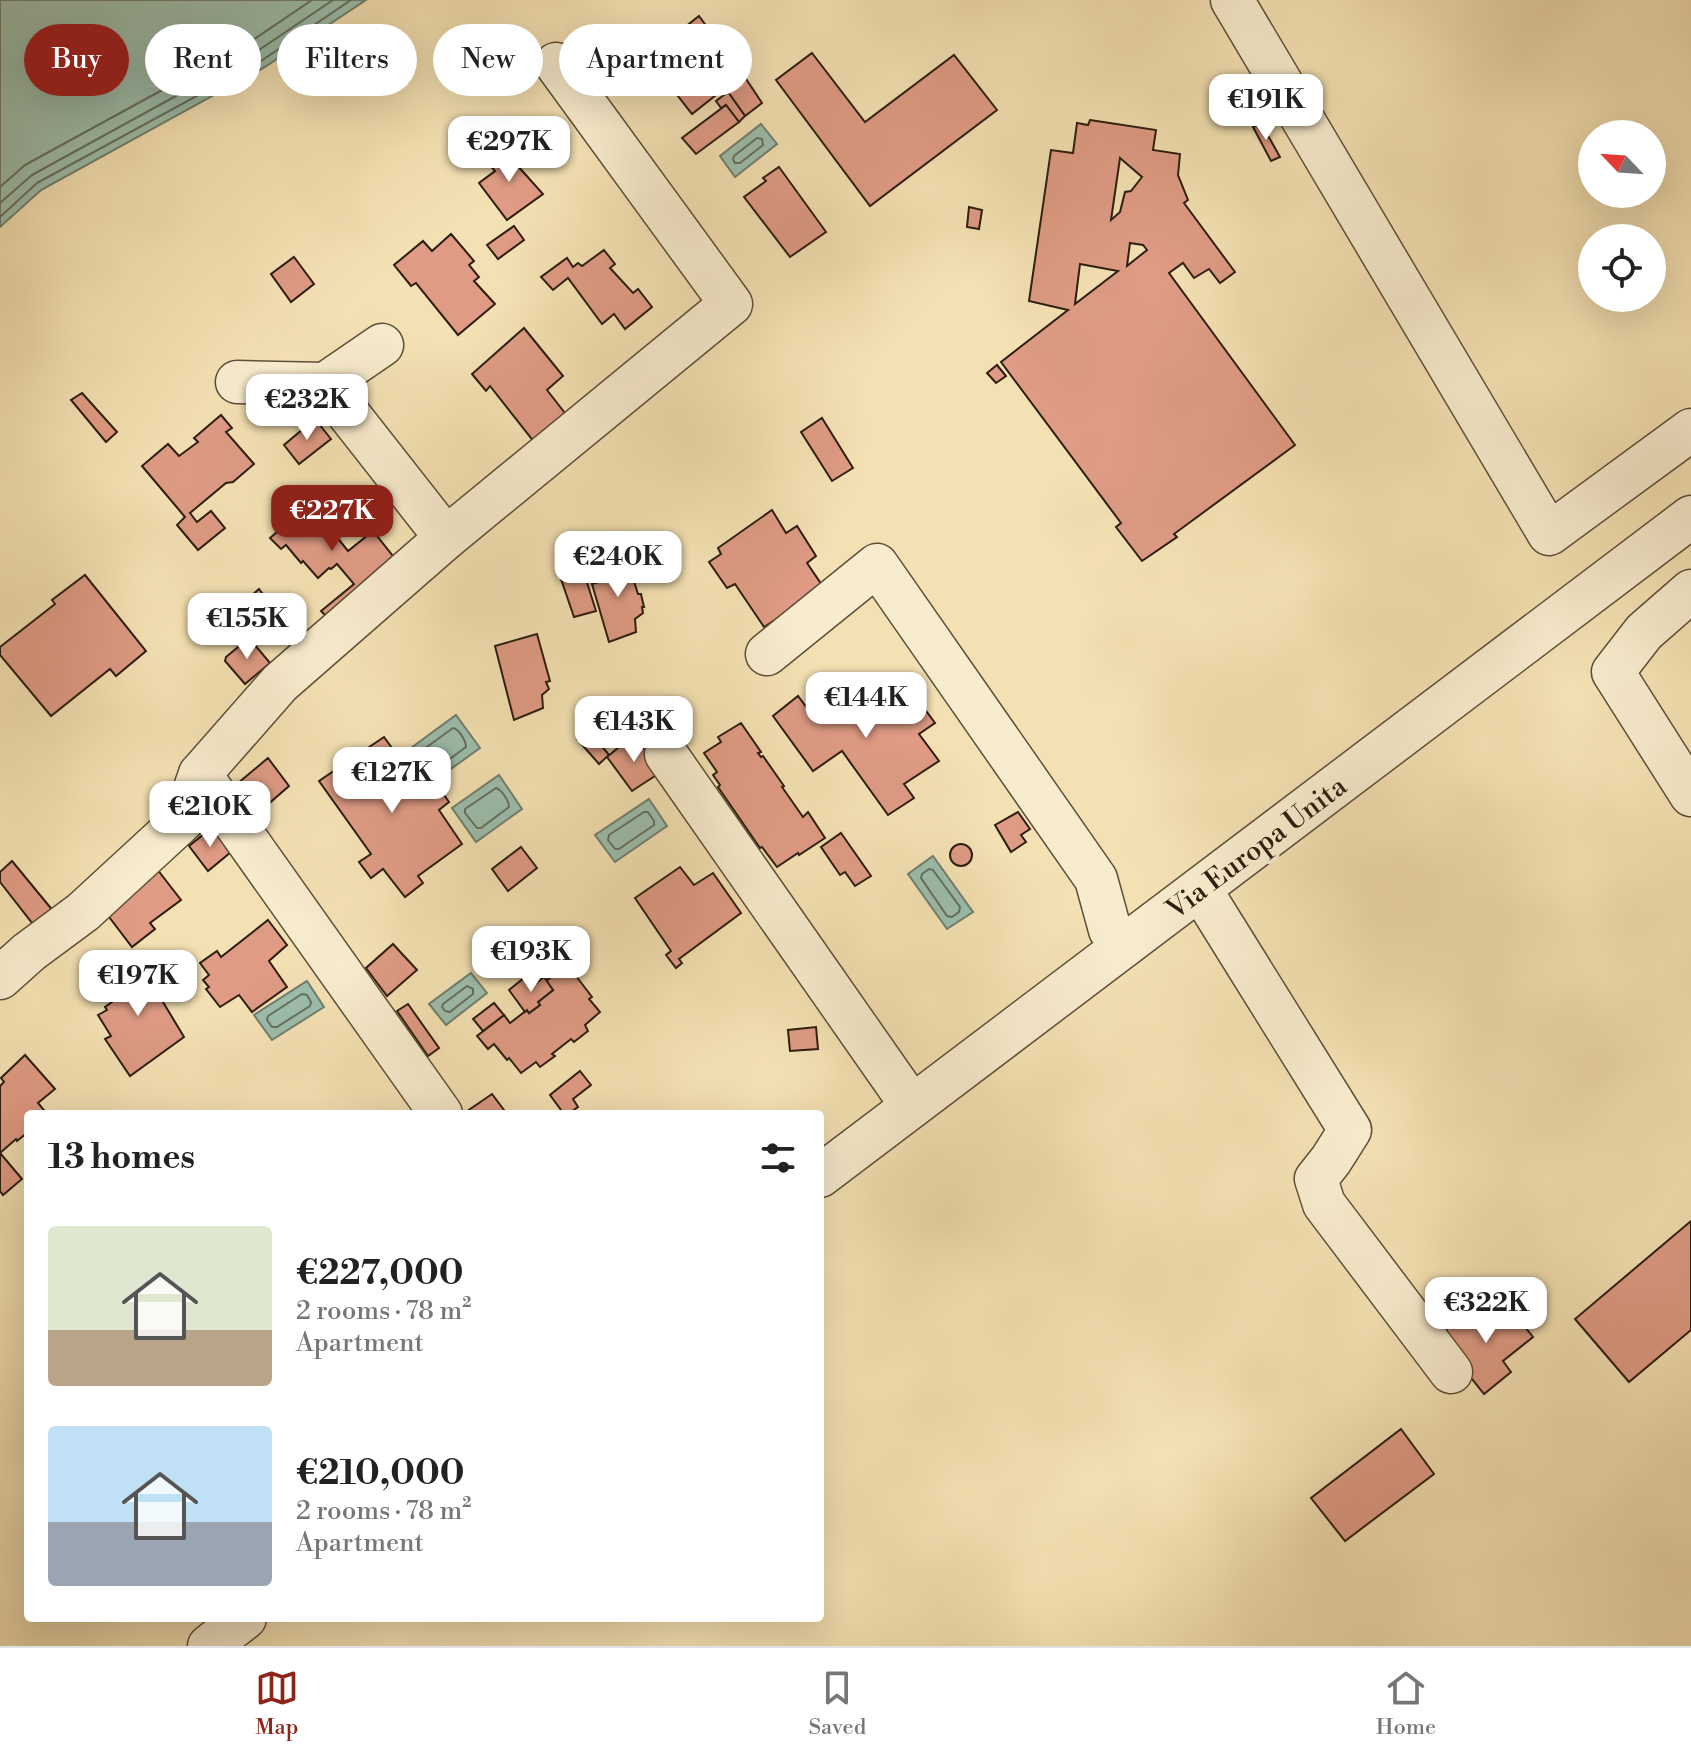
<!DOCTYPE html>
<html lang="en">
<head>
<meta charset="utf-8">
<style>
  body { margin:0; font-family:"Libre Bodoni",serif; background:#f6f6f6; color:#222; height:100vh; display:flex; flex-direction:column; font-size:30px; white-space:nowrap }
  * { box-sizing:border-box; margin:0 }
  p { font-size:26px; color:#767676 }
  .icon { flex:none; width:44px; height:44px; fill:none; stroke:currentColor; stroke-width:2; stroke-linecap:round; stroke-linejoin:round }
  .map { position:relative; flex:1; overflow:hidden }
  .details { position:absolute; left:24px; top:1110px; width:800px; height:512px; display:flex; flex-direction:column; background:#fff; border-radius:8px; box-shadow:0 8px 32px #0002 }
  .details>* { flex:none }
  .guide { position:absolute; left:24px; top:24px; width:800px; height:72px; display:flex; gap:16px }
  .needle { width:52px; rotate:295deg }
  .tools { position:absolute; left:1578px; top:120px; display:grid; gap:16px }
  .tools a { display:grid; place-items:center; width:88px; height:88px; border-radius:50%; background:#fff; box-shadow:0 8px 32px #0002; font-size:40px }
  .price { position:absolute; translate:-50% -68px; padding:0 18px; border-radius:16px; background:#fff; color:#222; font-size:26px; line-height:52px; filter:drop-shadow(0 2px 4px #0008) }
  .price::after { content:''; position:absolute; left:50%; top:48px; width:24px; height:18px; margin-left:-12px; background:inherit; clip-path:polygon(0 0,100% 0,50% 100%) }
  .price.on { background:#8f2418; color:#fff }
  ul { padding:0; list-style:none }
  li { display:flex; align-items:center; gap:24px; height:200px; padding:0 24px }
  li span { display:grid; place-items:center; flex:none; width:224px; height:160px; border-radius:8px; color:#555 }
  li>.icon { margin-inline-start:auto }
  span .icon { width:96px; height:96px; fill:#fffc; stroke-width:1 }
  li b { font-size:34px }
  h2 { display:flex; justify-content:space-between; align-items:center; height:96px; padding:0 24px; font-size:34px }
  .tag { padding:0 28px; border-radius:36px; background:#fff; box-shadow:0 8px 32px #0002; font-size:28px; line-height:72px }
  .tag.on { background:#8f2418; color:#fff }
  .menu { display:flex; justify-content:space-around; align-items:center; height:112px; border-top:2px solid #e0e0e0; background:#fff; font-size:22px; color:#767676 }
  .menu a { display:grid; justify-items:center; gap:4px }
  .menu .on { color:#8f2418 }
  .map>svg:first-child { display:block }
  .water { fill:#9cbead; stroke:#6f7e6e; stroke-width:2 }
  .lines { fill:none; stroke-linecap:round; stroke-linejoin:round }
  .shore { stroke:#646e5e; stroke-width:2 }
  .building { fill:#df9b84; stroke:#2c1d0f; stroke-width:2; fill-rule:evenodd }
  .minor-casing { stroke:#5e4e38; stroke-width:45 }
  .minor { stroke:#f8ecce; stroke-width:42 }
  .labels { text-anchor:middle; stroke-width:7; stroke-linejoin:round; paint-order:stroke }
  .street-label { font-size:28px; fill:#2c1d0f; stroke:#f8ecce }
</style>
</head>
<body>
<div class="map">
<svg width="1691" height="1646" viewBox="0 0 1691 1646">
  <rect width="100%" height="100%" fill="#f4e1b3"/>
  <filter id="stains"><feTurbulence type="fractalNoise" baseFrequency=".0025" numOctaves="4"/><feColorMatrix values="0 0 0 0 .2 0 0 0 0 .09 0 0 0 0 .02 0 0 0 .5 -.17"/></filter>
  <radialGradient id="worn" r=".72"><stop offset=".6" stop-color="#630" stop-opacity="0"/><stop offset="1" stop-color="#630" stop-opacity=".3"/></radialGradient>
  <g class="water">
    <polygon points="0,0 366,0 265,67 41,190 0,227"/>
    <polygon points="761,124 777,144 735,177 720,156"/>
    <polygon points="456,715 480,748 434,781 411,748"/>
    <polygon points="499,775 522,809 476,842 452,808"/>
    <polygon points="649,799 667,826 615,862 595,835"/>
    <polygon points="933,856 973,912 947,929 908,874"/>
    <polygon points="471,973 487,993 446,1025 429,1004"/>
    <polygon points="307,981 324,1007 272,1040 254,1015"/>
  </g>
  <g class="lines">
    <g class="shore">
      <polygon points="757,138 762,139 763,145 740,163 735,163 733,159 734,156"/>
      <polyline points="0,187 25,165 250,42 312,0"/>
      <polyline points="0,203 32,175 256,52 333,0"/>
      <polyline points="0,217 37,183 261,61 351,0"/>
      <path d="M 453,728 C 459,729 466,741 466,747 L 439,767 L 435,768 L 424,753 L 424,749 Z"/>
      <path d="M 496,788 C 502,790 509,801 509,807 L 481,828 L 477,828 L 465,813 L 465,809 Z"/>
      <polygon points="644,812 648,812 654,821 654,825 619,849 615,849 608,840 609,835"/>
      <polygon points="929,869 933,870 960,907 959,912 952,917 947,916 921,878 922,874"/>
      <polygon points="467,986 473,989 473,994 450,1012 445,1011 442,1007 443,1004"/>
      <polygon points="302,994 307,995 311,1002 310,1006 277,1027 272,1027 267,1020 268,1016"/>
    </g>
  </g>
  <g class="building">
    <polygon points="699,16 710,31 713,29 762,103 745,116 725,88 692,114 657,69 695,41 684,28"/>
    <polygon points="581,35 590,46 576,56 567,46"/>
    <polygon points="812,53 865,122 954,55 997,110 870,206 776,80"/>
    <polygon points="728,92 745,116 739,122 726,105 721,108 716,101"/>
    <polygon points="726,105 739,122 696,154 682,138"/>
    <path d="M 1090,120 L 1156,130 L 1153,150 L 1180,154 L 1178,175 L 1188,200 L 1184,203 L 1235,272 L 1220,283 L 1209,269 L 1194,278 L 1183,263 L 1169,273 L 1295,445 L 1174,534 L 1177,537 L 1142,561 L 1116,527 L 1121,523 L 1001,362 L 1068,310 L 1029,301 L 1051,150 L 1073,153 L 1077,123 L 1088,125 ZM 1120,158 L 1142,177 L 1131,191 L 1125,192 L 1120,212 L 1111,220 ZM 1130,243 L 1143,245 L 1147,250 L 1127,266 ZM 1080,264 L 1118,271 L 1075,304 Z"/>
    <polygon points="1261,123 1280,157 1271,161 1253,127"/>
    <polygon points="508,146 521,160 516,164 543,194 507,220 479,183 495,171 487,162"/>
    <polygon points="779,167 826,232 790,257 744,197 766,181 763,178"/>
    <polygon points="969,207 982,210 979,229 967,227"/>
    <polygon points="514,226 524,240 498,259 487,245"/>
    <polygon points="451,234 474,261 469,265 479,277 474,281 495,304 458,335 416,283 411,286 394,265 423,241 432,251"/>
    <polygon points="604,250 615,264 610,268 633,293 638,289 652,307 625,329 614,314 602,324 568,278 553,290 541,277 567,258 573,267 578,263 582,266"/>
    <polygon points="294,257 314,284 291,302 271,274"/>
    <polygon points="524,328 563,376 547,390 568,417 535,443 490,386 486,391 472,374"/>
    <polygon points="997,365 1006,376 996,383 987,373"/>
    <polygon points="82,393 117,432 106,442 71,400"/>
    <polygon points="221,415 232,428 226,432 254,464 233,482 226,483 190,513 197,522 211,511 225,528 198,550 177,525 185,517 142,466 168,444 179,456 198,442 194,438"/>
    <polygon points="822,418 853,468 832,481 801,432"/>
    <polygon points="315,419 331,439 299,464 284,445"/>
    <polygon points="316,502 328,516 323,520 348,551 373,531 396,560 330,620 321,611 354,584 337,564 331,569 329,568 318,578 303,561 301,563 286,545 281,549 270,538 278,531 274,525 292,511 297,517"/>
    <polygon points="772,510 786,533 797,526 816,556 807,563 824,588 764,627 735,584 727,588 709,562 721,554 718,548"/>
    <polygon points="632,560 636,574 632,575 638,594 641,594 644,607 642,607 643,613 635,619 636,632 609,642 592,584 602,581 598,567"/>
    <polygon points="584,573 596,611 574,617 561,579"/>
    <polygon points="85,575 146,651 116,676 110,669 51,716 0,655 0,647 55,604 52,600"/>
    <polygon points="259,589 279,615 256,633 237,608"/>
    <polygon points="537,634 550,681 546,682 549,689 542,695 543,708 514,720 495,646"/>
    <polygon points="249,638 270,663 245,684 225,661 226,657"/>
    <polygon points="880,678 906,714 921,704 935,723 919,734 939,761 904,784 914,798 888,815 842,751 813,771 773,716 798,696 816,720"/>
    <polygon points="741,723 761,752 758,753 761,757 763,756 784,786 782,787 803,817 808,812 825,838 799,855 798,853 777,867 762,847 760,848 718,787 720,785 713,775 717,772 704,753 721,742 718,737"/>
    <polygon points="588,729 609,755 599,764 577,739"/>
    <polygon points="384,737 426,795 437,785 449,802 439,810 462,844 418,876 423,883 405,897 383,869 371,878 359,862 371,854 319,781"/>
    <polygon points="630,738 639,742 661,772 632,791 607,757"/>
    <polygon points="268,758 289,786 258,813 237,784"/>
    <polygon points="1018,812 1030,829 1021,835 1026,842 1011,852 995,825"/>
    <polygon points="214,826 231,852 208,871 189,846"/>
    <polygon points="841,833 871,876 855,886 845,872 840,875 821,847"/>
    <circle cx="961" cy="855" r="11"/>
    <polygon points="521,847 537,868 508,891 492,869"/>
    <polygon points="12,861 54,912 36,928 0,882 0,872"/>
    <polygon points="680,867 694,885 713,873 741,913 679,959 682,963 676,968 666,955 671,951 635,898"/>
    <polygon points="157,869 181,900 150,923 155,929 132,947 106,913"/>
    <polygon points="268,920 287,945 269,961 287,987 252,1012 239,995 220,1007 206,989 209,987 203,980 209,975 200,963 217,951 221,957"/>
    <polygon points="393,944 417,970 387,996 366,968"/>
    <polygon points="563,948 573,960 546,981 537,968"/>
    <polygon points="139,953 155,979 151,982 184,1037 130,1076 105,1039 111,1036 98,1015 107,1010 105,1007 123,994 109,973"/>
    <polygon points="573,960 582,971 576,976 592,997 589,999 600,1012 585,1025 588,1031 574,1042 571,1039 552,1054 555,1056 540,1067 536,1062 521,1073 509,1058 507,1060 494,1044 488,1049 477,1036 504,1015 510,1023 527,1010 529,1013 540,1005 538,1002 553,990 546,981"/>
    <polygon points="544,977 553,990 538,1002 540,1005 529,1013 527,1010 525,1012 509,990 524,978 531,987"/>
    <polygon points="494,1003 504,1015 483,1031 473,1019"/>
    <polygon points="408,1004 439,1048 428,1056 397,1011"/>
    <polygon points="816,1027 818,1049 790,1051 788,1030"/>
    <polygon points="25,1055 55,1089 38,1103 47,1114 28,1114 28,1132 17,1141 16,1139 0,1153 22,1179 3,1195 0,1191 0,1086 4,1082 1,1078"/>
    <polygon points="580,1071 591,1085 573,1099 578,1107 568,1114 564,1114 550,1095"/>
    <polygon points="492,1094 507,1114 468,1114 466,1112"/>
    <polygon points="1691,1221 1691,1330 1629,1382 1575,1319"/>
    <polygon points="1507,1304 1533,1337 1503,1361 1511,1372 1484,1394 1438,1336 1468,1312 1477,1325"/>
    <polygon points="1401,1429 1434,1474 1345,1541 1311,1498"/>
  </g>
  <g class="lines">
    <g class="minor-casing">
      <g id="minor">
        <polyline points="1232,0 1549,534 1691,430"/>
        <polyline points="382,345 325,384 446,538"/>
        <polyline points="237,382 325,384"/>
        <polyline points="1691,591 1644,632 1613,672 1691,795"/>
        <polyline points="767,654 877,565 1096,879 1110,930 1122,947"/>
        <polyline points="666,754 912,1106"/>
        <polyline points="200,774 441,1114"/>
        <polyline points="1200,889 1350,1130 1331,1160 1316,1179 1324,1204 1451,1372"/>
        <polyline points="0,978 29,952 83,912 184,819 200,774 280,683 446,538 731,304 556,64"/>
        <polyline points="820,1176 1691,517"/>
        <polyline points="209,1646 245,1618"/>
      </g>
    </g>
    <use href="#minor" class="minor"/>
  </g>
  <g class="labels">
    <g class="street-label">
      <text transform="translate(1256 847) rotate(-37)" y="10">Via Europa Unita</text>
    </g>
  </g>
  <rect width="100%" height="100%" filter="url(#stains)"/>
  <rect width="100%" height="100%" fill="url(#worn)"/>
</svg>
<div class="tools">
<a><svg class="needle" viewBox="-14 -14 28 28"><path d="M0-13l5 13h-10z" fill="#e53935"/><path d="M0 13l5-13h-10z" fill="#767676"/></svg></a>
<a><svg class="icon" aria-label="locate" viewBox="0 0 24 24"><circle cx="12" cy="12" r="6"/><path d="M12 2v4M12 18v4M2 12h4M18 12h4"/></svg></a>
</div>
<b class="price" style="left:1266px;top:142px">€191K</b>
<b class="price" style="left:509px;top:184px">€297K</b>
<b class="price" style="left:307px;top:442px">€232K</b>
<b class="price on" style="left:332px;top:553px">€227K</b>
<b class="price" style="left:618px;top:599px">€240K</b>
<b class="price" style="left:247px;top:661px">€155K</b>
<b class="price" style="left:866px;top:740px">€144K</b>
<b class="price" style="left:634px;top:764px">€143K</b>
<b class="price" style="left:392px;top:815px">€127K</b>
<b class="price" style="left:210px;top:849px">€210K</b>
<b class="price" style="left:531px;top:994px">€193K</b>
<b class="price" style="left:138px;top:1018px">€197K</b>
<b class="price" style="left:1486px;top:1345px">€322K</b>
<div class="guide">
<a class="tag on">Buy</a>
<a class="tag">Rent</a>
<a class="tag">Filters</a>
<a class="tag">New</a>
<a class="tag">Apartment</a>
</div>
<section class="details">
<h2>13 homes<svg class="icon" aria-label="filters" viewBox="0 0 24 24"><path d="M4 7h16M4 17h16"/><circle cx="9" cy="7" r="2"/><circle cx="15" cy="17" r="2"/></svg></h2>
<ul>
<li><span style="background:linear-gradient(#dfe7d0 65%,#b9a48a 0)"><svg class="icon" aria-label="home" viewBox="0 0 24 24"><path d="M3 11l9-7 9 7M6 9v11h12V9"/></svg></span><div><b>€227,000</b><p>2 rooms · 78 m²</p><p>Apartment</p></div></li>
<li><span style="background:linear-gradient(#bfe0f5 60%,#9aa5b1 0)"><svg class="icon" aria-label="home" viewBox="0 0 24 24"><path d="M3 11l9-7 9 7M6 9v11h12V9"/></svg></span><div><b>€210,000</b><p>2 rooms · 78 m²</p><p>Apartment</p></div></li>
</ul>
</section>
</div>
<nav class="menu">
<a class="on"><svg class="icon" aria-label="map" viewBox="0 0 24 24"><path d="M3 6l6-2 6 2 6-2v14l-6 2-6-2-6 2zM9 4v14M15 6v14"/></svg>Map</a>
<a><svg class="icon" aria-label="saved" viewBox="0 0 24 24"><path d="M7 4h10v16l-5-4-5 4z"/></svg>Saved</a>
<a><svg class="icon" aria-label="home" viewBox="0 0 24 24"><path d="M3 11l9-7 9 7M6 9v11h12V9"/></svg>Home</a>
</nav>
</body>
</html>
